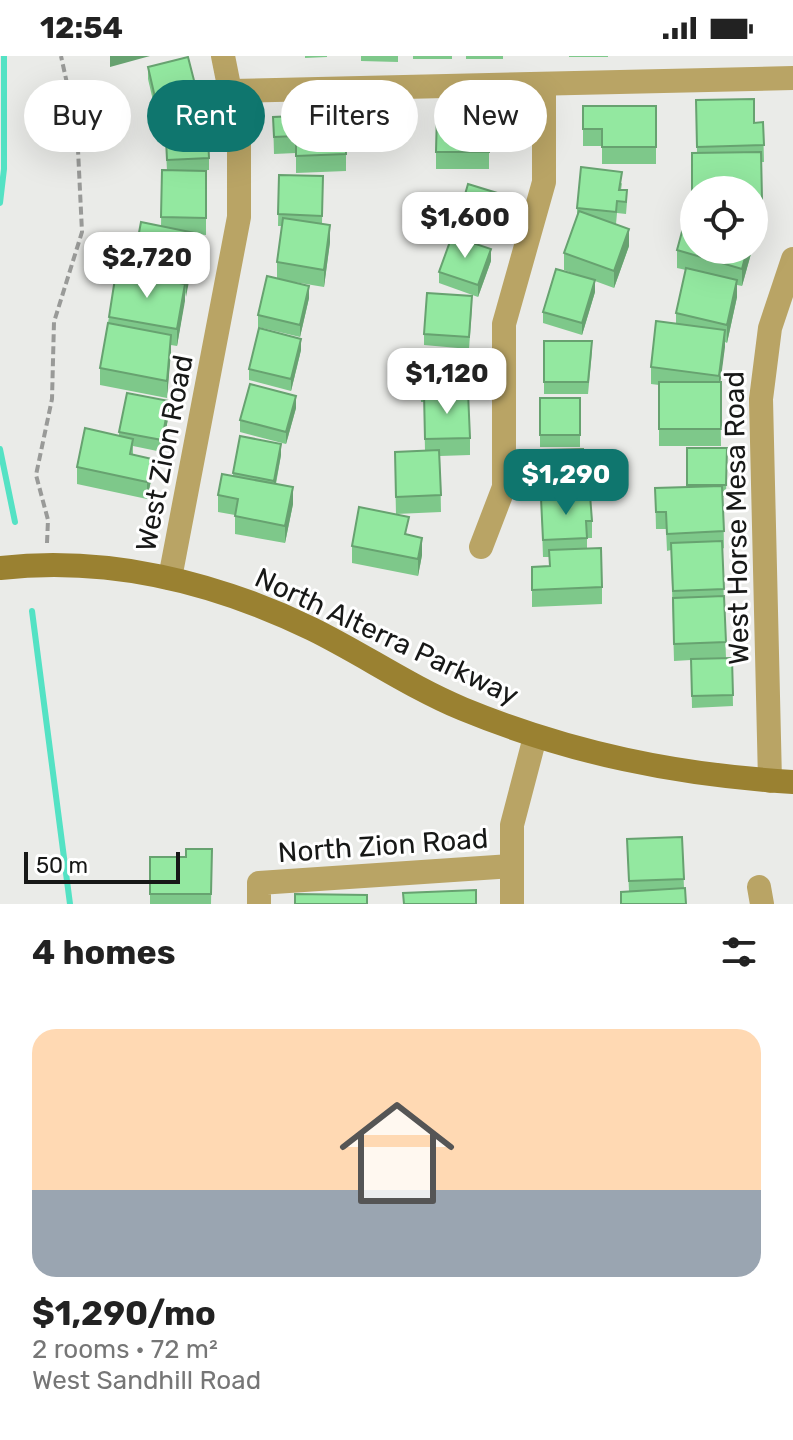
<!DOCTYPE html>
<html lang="en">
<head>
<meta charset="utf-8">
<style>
  body { margin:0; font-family:Rubik,sans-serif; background:#f2f2f2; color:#222; height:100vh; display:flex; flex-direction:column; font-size:30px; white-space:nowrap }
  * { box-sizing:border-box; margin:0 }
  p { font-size:26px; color:#767676 }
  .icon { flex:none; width:44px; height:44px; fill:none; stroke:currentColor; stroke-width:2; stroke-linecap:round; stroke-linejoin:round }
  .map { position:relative; height:848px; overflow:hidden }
  .sheet { display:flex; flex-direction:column; background:#fff; flex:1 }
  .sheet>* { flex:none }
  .guide { position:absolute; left:24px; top:24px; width:746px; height:72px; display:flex; gap:16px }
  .controls { position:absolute; left:680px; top:120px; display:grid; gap:16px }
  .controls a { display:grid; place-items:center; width:88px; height:88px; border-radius:50%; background:#fff; box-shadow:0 8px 32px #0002; font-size:40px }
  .scale { position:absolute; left:24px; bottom:20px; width:156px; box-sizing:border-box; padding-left:8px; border:4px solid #171817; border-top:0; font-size:22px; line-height:28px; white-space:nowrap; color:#171817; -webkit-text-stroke:6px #fff; paint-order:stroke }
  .price { position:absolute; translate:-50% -68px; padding:0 18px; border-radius:16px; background:#fff; color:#222; font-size:26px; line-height:52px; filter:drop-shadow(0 2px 4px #0008) }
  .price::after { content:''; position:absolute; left:50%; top:48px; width:24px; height:18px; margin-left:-12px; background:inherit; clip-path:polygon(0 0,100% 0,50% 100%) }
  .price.on { background:#0f766e; color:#fff }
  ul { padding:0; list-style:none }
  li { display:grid; align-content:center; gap:16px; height:424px; padding:0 32px }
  li span { display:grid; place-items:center; height:248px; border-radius:24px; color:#555 }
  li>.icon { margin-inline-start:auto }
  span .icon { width:144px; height:144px; fill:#fffc; stroke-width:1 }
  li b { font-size:34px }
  h2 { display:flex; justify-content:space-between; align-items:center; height:96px; padding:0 32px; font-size:34px }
  .pill { padding:0 28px; border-radius:36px; background:#fff; box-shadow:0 8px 32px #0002; font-size:28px; line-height:72px }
  .pill.on { background:#0f766e; color:#fff }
  .status { display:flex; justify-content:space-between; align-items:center; height:56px; padding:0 40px; background:#fff; direction:ltr }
  .status svg { height:22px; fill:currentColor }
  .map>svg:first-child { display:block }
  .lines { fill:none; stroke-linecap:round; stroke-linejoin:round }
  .stream { stroke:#54e2c4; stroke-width:6 }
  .path { stroke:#999a98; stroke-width:4; stroke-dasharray:8 4; stroke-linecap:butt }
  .street { stroke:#b9a465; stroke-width:24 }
  .secondary { stroke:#9a8131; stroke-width:24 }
  .wall { fill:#7ec88a }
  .shaded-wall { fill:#67a270 }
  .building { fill:#93e8a0; stroke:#67a270; stroke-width:2 }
  .labels { text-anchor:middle; stroke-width:6; stroke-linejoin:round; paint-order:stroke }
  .street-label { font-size:28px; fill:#171817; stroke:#fff }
</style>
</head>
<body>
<div class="status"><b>12:54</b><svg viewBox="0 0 49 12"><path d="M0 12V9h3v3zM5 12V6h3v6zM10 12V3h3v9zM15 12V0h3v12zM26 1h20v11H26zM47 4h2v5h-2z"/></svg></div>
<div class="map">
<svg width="793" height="848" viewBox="0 0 793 848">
  <rect width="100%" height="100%" fill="#eaebe8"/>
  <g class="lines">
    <g class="stream">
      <polyline points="0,147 4,113 4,0"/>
      <polyline points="0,393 15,466"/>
      <polyline points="32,555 70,848"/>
    </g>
    <polyline class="path" points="47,487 48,464 36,419 52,343 54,266 82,176 77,73 61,0"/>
    <g class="street">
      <polyline points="232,35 793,22"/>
      <polyline points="481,491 504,431 504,268 544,126 544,30"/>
      <polyline points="170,522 239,161 239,80 223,0"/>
      <polyline points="770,725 761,343 770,272 793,203"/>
      <polyline points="759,831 762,848"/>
      <polyline points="259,848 259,827 512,810"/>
      <polyline points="512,848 512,769 535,681"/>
    </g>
    <path class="secondary" d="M 0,512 C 108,500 215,526 312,573 C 363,598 410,631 463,653 C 570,697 677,719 793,726"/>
  </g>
  <g class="wall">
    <polygon points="305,0 327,0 327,1 305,2"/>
    <polygon points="361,0 398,0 398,6 361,5"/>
    <rect x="413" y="0" width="39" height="3"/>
    <rect x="466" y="0" width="37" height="3"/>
    <rect x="569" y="0" width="39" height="1"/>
    <polygon points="148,11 198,51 157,62 148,23"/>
    <polygon points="696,44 754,67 763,66 764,106 761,106 762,160 754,160 754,134 694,134 694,194 752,194 742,230 737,229 737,241 727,287 725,286 720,326 721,390 659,390 659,329 651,328 651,311 676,268 676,257 686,214 677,212 677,194 692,151 692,97 697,97"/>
    <polygon points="583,50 656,50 656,108 602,108 602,90 583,90"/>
    <polygon points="508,57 508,95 489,95 489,113 436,113 436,96"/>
    <polygon points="273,61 346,98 346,115 296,117 296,97 274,98"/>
    <polygon points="165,74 209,102 209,114 188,115 206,115 206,179 195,178 195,194 185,241 177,290 171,289 167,342 100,329 100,312 109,261 132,219 132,214 161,170 162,114 167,115"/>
    <polygon points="279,119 323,120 322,168 330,186 324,231 288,225 309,242 300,281 258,271 258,259 277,223 277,206 282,170 278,170"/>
    <polygon points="622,127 621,134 627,146 626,158 617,157 616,168 629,190 614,232 595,225 595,236 582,279 543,267 543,256 578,219 564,214 564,197 577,160 577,152"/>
    <polygon points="507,151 497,187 458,175 458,163"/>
    <polygon points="491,205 478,241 439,227 439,216"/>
    <polygon points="472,252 469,293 424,289 424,278"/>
    <polygon points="544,285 592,296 588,338 544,338"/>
    <polygon points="420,293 461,293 462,336 470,382 470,399 440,400 441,456 396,458 395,413 425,395 424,346 421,346"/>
    <polygon points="301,294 291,335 249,324 249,313"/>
    <rect x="540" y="342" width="40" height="49"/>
    <polygon points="296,352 286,388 240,376 240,364"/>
    <polygon points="169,357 162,396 133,390 133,399 152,420 147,443 77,428 77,411 119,380 119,376"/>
    <polygon points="687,392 727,392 726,441 723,441 724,492 722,493 726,602 732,602 733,650 692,652 691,604 674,605 671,494 667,495 666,473 656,473 655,432 687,431"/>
    <polygon points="583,393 583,440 592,465 592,482 587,482 587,492 602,531 602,548 532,551 532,511 549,510 549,501 543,501 541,442 544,442 543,394"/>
    <polygon points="281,399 276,428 293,448 285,487 235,478 235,459 218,456 218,439 233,420 233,417"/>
    <polygon points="408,479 422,499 418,520 352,507 352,490"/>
    <polygon points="682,781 684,832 629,836 627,783"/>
    <polygon points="212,793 211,848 150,848 150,801 186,801"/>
  </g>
  <g class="shaded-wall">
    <polygon points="110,0 150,0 110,11"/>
    <polygon points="198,40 198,51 157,62 157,50"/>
    <polygon points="507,140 507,151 497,187 497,175"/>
    <polygon points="330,169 330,186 324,231 324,214"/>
    <polygon points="629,173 629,190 614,232 614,215"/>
    <polygon points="195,177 195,194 186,241 186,224"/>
    <polygon points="491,193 491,205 478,241 478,229"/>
    <polygon points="747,194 752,194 742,230 742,213"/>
    <polygon points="595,224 595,236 582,279 582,267"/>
    <polygon points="737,224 737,241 727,287 727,269"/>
    <polygon points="185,228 185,245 177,290 177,273"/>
    <polygon points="309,230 309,242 300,281 300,269"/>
    <polygon points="725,274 725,291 719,337 719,320"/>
    <polygon points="171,279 171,296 167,342 167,325"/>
    <polygon points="301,283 301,294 291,335 291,323"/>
    <polygon points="296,340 296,352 286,388 286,376"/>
    <polygon points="169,345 169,357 162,396 162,384"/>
    <polygon points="281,388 281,399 274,436 274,425"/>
    <polygon points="152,403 152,420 147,443 147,426"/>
    <polygon points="293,431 293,448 285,487 285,470"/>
    <polygon points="422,482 422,499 418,520 418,503"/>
  </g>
  <g class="building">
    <polygon points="188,1 198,40 157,50 148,11"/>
    <polygon points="754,43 754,67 763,66 764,89 697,91 696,44"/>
    <polygon points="583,50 656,50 656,91 602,91 602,73 583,73"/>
    <polygon points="437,56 508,57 508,78 489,78 489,96 436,96"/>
    <polygon points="345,58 346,98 296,100 296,80 274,81 273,61"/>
    <polygon points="207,60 209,102 167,104 165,62"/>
    <polygon points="761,96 762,143 754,143 754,134 694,134 694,143 692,143 692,97"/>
    <polygon points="581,111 622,116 619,134 627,134 626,146 617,145 616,156 577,152"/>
    <polygon points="162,114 206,115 206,162 161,161"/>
    <polygon points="279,119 323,120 322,160 278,158"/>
    <polygon points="468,128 507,140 497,175 458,163"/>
    <polygon points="689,150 694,151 694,194 747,194 742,213 677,194"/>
    <polygon points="579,155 629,173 614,215 564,197"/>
    <polygon points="283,162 330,169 324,214 277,206"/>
    <polygon points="141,166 195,177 186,224 132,214"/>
    <polygon points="452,180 491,193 478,229 439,216"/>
    <polygon points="686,212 737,224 727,269 676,257"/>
    <polygon points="556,213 595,224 582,267 543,256"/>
    <polygon points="116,216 185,228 177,273 109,261"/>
    <polygon points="267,220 309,230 300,269 258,259"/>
    <polygon points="427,237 472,240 469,281 424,278"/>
    <polygon points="656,265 725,274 719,320 651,311"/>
    <polygon points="108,267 171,279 167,325 100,312"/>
    <polygon points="259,272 301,283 291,323 249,313"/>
    <polygon points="544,285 592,285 588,326 544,326"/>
    <polygon points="420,293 461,293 462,334 421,335"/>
    <rect x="659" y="326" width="62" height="47"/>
    <polygon points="250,328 296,340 286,376 240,364"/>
    <polygon points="468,336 470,382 425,383 424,337"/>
    <polygon points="127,337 169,345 162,384 119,376"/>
    <rect x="540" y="342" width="40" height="37"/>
    <polygon points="85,372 133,383 130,398 152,403 147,426 77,411"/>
    <polygon points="240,380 281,388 274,425 233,417"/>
    <polygon points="687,392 727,392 726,429 687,429"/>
    <polygon points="583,393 583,433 544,434 543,394"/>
    <polygon points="439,394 441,439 396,441 395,396"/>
    <polygon points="222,418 293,431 285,470 235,460 238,443 218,439"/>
    <polygon points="722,430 724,475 667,478 666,456 656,456 655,432"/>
    <polygon points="590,439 592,465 586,465 587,482 543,484 541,442"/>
    <polygon points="359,451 409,461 405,478 422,482 418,503 352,490"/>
    <polygon points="722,485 724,533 673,535 671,487"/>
    <polygon points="601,492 602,531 532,534 532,511 550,510 549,494"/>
    <polygon points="724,540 726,586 674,588 673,542"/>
    <polygon points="732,602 733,639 692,640 691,603"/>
    <polygon points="682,781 684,823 629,825 627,783"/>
    <polygon points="186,793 212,793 211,838 150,838 150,801 186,801"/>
    <polygon points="685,832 686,848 621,848 621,836"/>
    <polygon points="476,834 476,848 404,848 403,837"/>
    <polygon points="295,838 367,839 367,848 295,848"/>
  </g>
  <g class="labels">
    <g class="street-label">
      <text transform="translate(164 397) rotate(-79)" y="10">West Zion Road</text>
      <text transform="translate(736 462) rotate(-91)" y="10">West Horse Mesa Road</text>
      <text transform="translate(387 580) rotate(25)" y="10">North Alterra Parkway</text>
      <text transform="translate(383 789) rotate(-4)" y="10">North Zion Road</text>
    </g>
  </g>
</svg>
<div class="controls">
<a><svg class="icon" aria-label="locate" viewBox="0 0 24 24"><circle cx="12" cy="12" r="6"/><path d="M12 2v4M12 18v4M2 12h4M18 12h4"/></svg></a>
</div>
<div class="scale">50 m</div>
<b class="price" style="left:465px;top:204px">$1,600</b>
<b class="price" style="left:147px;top:244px">$2,720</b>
<b class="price" style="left:447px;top:360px">$1,120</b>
<b class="price on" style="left:566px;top:461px">$1,290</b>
<div class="guide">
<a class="pill">Buy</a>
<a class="pill on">Rent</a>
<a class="pill">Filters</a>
<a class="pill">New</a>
</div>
</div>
<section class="sheet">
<h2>4 homes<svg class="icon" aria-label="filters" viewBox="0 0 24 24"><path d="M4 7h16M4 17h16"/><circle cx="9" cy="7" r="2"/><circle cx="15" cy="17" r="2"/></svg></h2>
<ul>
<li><span style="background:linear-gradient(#ffd9b3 65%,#9aa5b1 0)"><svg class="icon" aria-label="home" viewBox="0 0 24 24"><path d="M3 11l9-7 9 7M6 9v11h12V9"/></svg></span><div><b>$1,290/mo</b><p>2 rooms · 72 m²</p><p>West Sandhill Road</p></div></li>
</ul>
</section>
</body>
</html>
